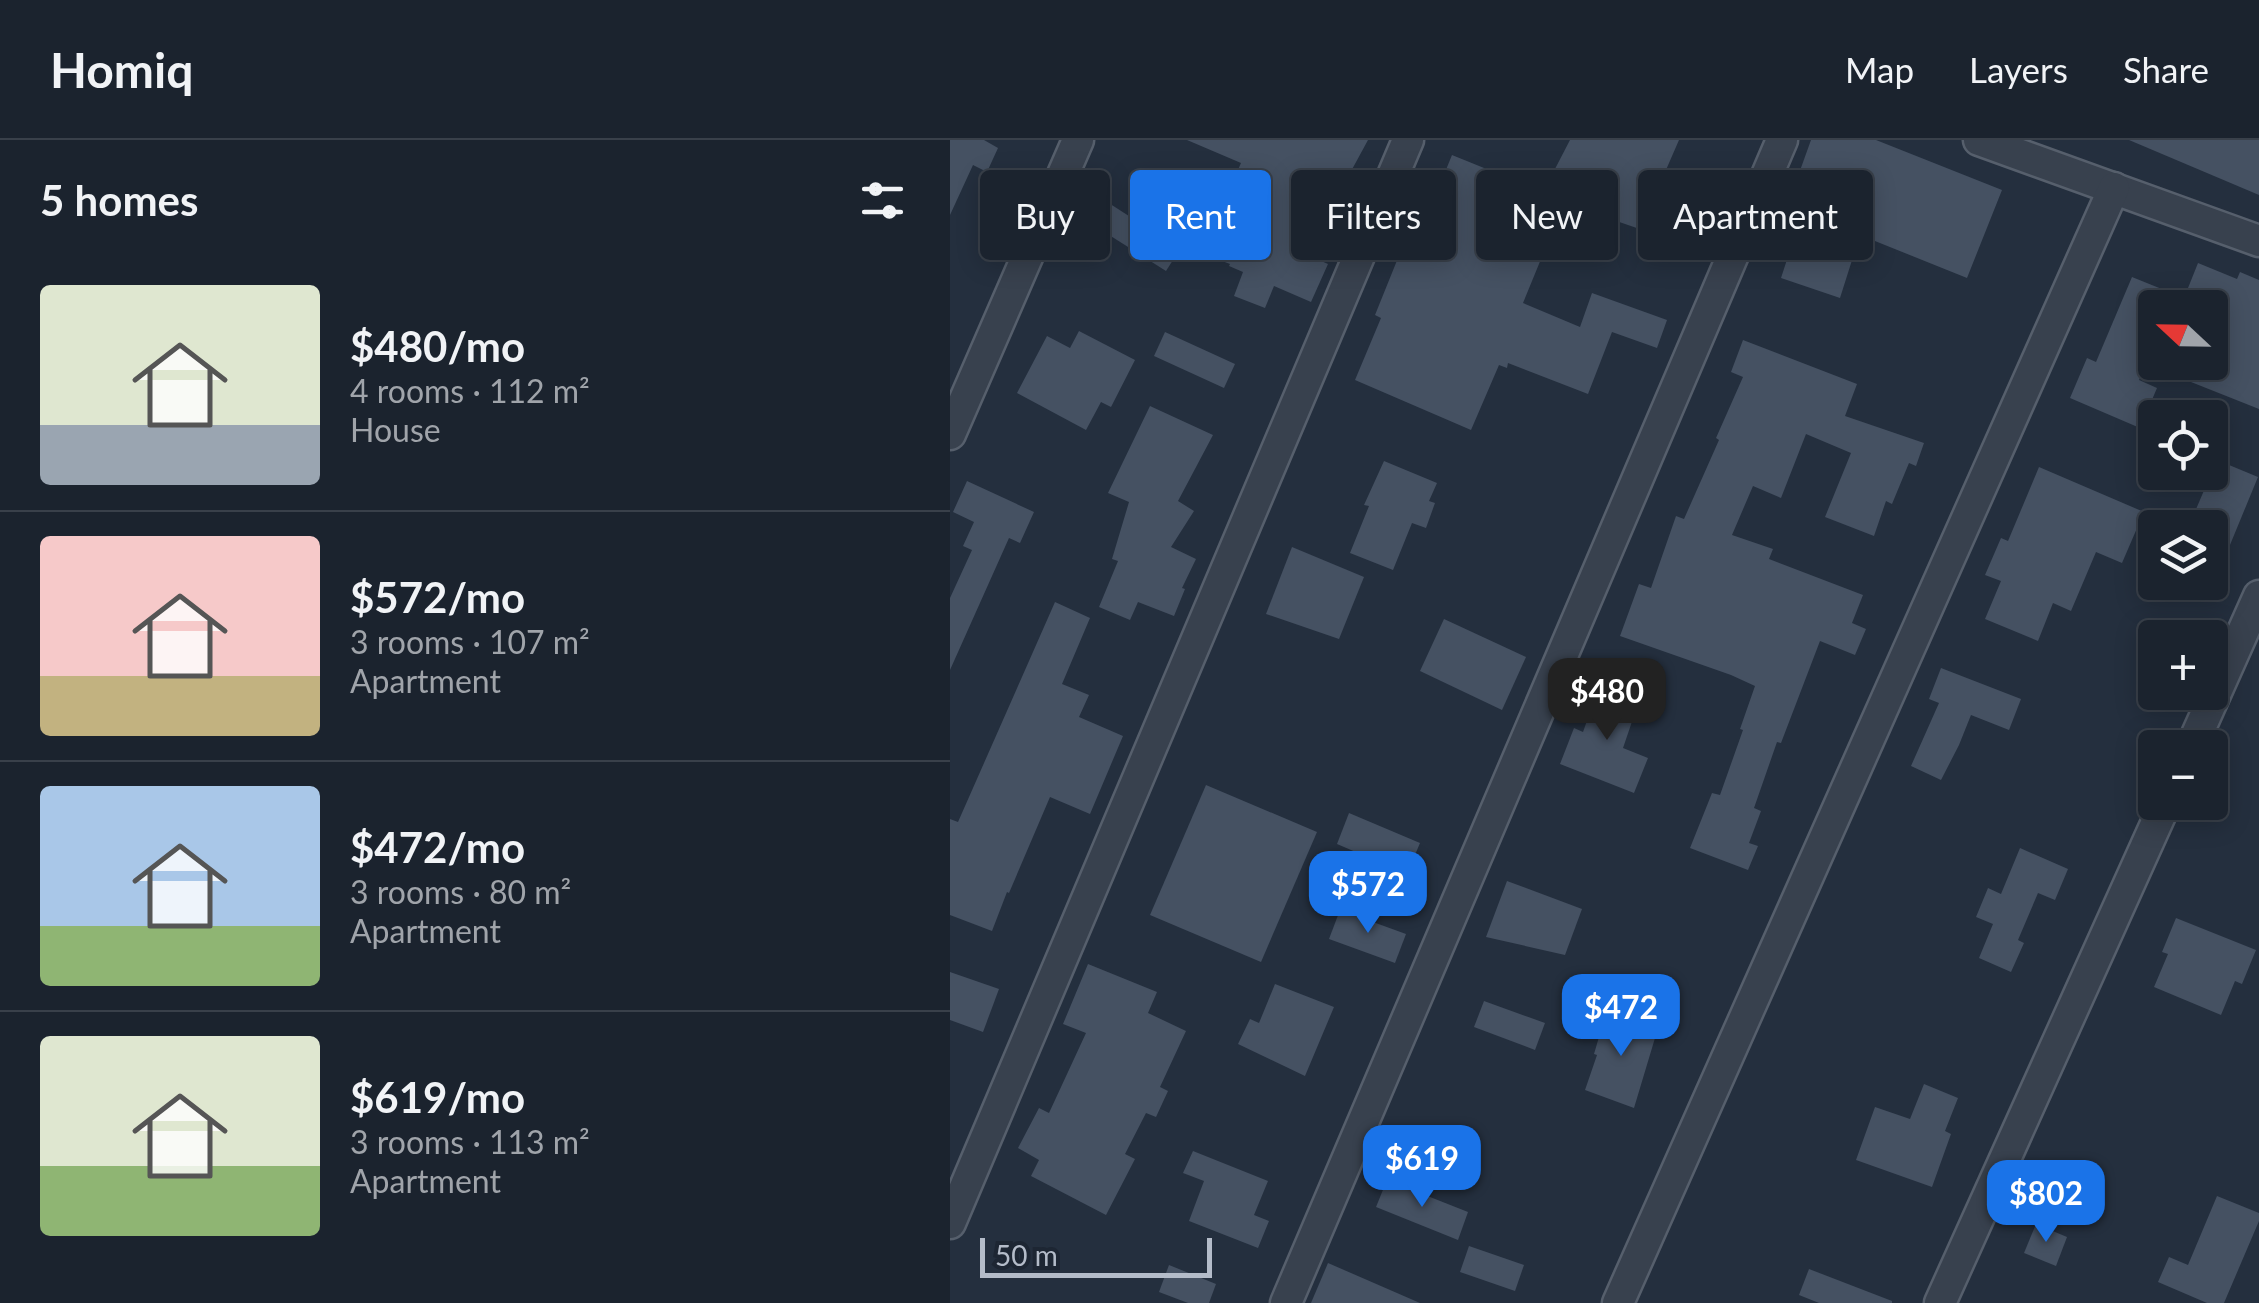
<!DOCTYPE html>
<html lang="en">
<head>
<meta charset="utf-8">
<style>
  body { margin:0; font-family:Lato,sans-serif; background:#282f3a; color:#f1f3f6; height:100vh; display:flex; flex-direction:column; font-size:38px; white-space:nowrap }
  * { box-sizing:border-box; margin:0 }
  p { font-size:32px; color:#a0a4aa }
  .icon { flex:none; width:55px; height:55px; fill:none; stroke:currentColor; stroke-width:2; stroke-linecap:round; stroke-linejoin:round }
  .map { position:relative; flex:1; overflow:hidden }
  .panel { display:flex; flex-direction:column; background:#1b232e; width:950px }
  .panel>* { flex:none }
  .top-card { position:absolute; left:30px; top:30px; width:950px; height:90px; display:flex; gap:20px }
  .needle { width:65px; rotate:292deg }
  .buttons { position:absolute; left:1188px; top:150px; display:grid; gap:20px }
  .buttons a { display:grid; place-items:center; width:90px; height:90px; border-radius:10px; background:#1b232e; box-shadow:0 5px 25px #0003,0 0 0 2px #39404a; font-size:50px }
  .scale { position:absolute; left:30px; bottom:25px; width:232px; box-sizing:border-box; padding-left:10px; border:5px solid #b4bcc9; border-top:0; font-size:28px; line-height:35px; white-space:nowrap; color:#b4bcc9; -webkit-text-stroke:8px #1d2633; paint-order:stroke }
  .price { position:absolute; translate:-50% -85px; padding:0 22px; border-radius:20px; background:#1a73e8; color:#fff; font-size:32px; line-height:65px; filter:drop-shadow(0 2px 5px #0008) }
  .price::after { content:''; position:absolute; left:50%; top:60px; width:30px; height:22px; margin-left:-15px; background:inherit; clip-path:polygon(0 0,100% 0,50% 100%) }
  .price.active { background:#222; color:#fff }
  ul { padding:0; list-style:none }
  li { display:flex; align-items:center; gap:30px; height:250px; padding:0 40px }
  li+li { border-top:2px solid #39404a }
  li span { display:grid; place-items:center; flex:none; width:280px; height:200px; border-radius:10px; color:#555 }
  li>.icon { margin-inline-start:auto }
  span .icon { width:120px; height:120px; fill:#fffc; stroke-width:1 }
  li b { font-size:42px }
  h2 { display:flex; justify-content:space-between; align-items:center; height:120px; padding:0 40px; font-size:42px }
  .pill { padding:0 35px; border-radius:10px; background:#1b232e; box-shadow:0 5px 25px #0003,0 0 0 2px #39404a; font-size:35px; line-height:90px }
  .pill.active { background:#1a73e8; color:#fff }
  header { display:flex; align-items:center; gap:60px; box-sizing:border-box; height:140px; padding:0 50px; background:#1b232e; border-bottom:2px solid #39404a }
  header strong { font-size:48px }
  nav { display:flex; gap:55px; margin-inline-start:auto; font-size:35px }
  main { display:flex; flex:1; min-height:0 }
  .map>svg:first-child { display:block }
  .building { fill:#455162 }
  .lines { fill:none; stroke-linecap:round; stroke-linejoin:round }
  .minor-casing { stroke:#565f6c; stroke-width:35 }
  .minor { stroke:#38414e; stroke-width:30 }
</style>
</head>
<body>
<header>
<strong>Homiq</strong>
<nav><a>Map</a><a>Layers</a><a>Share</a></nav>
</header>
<main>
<section class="panel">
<h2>5 homes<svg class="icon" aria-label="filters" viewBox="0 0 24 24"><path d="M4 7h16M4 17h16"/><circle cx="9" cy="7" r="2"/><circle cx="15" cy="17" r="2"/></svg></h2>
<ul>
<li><span style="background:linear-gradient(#dfe7d0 70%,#9aa5b1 0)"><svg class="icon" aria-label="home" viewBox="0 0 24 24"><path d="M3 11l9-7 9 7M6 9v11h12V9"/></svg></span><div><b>$480/mo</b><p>4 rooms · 112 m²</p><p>House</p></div></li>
<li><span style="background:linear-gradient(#f6c9c9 70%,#c2b280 0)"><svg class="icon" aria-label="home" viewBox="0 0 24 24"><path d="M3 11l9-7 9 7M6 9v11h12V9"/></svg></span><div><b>$572/mo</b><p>3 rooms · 107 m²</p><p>Apartment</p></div></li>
<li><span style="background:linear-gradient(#a9c7e8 70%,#8fb573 0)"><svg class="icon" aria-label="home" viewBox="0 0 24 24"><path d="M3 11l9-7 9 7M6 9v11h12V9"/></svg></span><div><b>$472/mo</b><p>3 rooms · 80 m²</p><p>Apartment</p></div></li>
<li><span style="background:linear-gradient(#dfe7d0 65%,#8fb573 0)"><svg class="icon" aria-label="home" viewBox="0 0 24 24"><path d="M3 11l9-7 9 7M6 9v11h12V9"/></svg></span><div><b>$619/mo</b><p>3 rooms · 113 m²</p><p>Apartment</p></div></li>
</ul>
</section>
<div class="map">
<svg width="1309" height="1163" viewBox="0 0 1309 1163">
  <rect width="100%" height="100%" fill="#242f3e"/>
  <g class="building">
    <polygon points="0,0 34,0 48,8 37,32 23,25 0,75"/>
    <polygon points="237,0 418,0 380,70 389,74 369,120 378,124 361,162 324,146 315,168 284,156 293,132 279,126 280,124 230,105 248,59 271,68 291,23"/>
    <polygon points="620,0 729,0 709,46 757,63 742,107 614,63 573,163 630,187 642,153 717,180 707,208 662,192 638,254 558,223 557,228 549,225 521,290 405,240 431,178 425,175 448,118 440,115 453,84 471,91 502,15 593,52"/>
    <polygon points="861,0 926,0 1052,50 1017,138 910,95 890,158 831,138 845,95 829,89"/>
    <polygon points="1179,0 1309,0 1309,55"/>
    <polygon points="151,58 230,109 216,131 137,81"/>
    <polygon points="1248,123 1287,139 1290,132 1309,140 1309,269 1241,242 1249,222 1260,222 1260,168 1205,168 1205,202 1189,240 1207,248 1190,288 1120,258 1137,218 1146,222 1182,137 1234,158"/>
    <polygon points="129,191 185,220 161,267 151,262 136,290 67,253 97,196 120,208"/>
    <polygon points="215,192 285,224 274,248 204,216"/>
    <polygon points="793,200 907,244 895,276 974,303 966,326 959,323 942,364 936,361 924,396 875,377 901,313 856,294 831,358 803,346 782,395 823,409 819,419 913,455 902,483 916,489 905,515 870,501 831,603 827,602 804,668 811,671 799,703 808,706 798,730 740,708 762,653 770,655 793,590 790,589 805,546 781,535 670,496 689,444 701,448 726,376 734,379 769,300 766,298 793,237 781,232"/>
    <polygon points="200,266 263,295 228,361 244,371 221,407 246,419 232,448 235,449 224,476 188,462 180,480 149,467 168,421 162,419 179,362 158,353"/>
    <polygon points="1267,320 1308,337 1261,451 1260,388 1238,388"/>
    <polygon points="434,321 487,343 479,361 485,363 476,388 462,383 443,430 400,413 419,366 414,365"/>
    <polygon points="1089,327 1194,372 1172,423 1146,412 1121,471 1103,463 1088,501 1035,479 1051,441 1035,435 1051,398 1058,401"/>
    <polygon points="17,341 84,372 70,403 59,398 0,530 0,458 22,410 13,406 24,382 3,372"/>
    <polygon points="342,407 414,437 389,499 316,474"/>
    <polygon points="105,462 140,478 112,544 139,555 129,577 173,596 140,674 100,657 59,753 57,752 42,791 0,775 0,679 8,682"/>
    <polygon points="494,479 576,517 552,570 470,531"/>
    <polygon points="991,528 1071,559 1059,590 1021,575 1009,605 991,640 961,626 989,563 979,559"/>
    <polygon points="649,547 689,561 673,608 698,618 684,653 610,624 624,588 633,592"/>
    <polygon points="256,645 367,692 311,822 200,775"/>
    <polygon points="399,673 470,703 457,734 387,704"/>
    <polygon points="1070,708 1118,729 1105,760 1088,753 1068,800 1074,803 1061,832 1029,818 1043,784 1026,777 1038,748 1051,754"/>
    <polygon points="557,741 632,769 615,815 536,797"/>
    <polygon points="390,770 456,794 445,823 379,799"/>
    <polygon points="1226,778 1306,810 1292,844 1285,841 1271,875 1204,847 1218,814 1212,812"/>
    <polygon points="138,824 207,852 198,873 236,891 210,947 218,951 206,977 196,973 175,1014 185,1019 156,1075 81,1036 89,1020 68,1008 89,968 99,973 136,893 113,884"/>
    <polygon points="0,832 49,849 33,892 0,880"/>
    <polygon points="325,844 384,867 355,936 288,904 300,879 309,883"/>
    <polygon points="534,861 595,883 585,910 524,887"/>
    <polygon points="656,873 708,888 684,968 635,950 647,915 644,914"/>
    <polygon points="974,944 1008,958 995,991 1001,994 982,1047 906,1020 925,967 960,979"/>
    <polygon points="243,1011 318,1041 304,1075 319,1081 308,1108 239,1081 254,1041 233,1033"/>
    <polygon points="437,1040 518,1072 508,1100 426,1067"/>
    <polygon points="1267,1056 1309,1073 1309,1081 1274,1163 1257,1163 1208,1142 1219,1117 1238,1125"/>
    <polygon points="1086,1084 1117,1097 1106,1126 1074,1113"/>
    <polygon points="519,1106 574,1125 565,1151 510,1132"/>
    <polygon points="378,1123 470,1163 361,1163"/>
    <polygon points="219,1125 266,1144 259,1163 238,1163 209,1152"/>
    <polygon points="859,1129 942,1161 942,1163 869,1163 849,1155"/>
  </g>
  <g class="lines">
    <g class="minor-casing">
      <g id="minor">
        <polyline points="1029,0 1309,101"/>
        <polyline points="0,294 128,0"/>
        <polyline points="1241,608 1309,456"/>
        <polyline points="0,1083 458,0"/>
        <polyline points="336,1163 832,0"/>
        <polyline points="668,1163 1164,48"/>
        <polyline points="990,1163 1216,662"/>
      </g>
    </g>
    <use href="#minor" class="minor"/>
  </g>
</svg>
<div class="buttons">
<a><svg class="needle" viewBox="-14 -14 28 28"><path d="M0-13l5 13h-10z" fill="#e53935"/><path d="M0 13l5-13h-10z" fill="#a0a4aa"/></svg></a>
<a><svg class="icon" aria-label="locate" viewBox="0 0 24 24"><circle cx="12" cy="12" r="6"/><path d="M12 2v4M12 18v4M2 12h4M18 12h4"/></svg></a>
<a><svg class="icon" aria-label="layers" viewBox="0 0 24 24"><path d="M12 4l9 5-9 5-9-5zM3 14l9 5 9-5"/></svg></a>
<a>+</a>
<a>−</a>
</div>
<div class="scale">50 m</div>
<b class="price active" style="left:657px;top:603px">$480</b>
<b class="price" style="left:418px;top:796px">$572</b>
<b class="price" style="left:671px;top:919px">$472</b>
<b class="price" style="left:472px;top:1070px">$619</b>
<b class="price" style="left:1096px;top:1105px">$802</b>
<div class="top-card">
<a class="pill">Buy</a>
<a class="pill active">Rent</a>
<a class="pill">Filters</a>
<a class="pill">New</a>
<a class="pill">Apartment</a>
</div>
</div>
</main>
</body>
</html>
